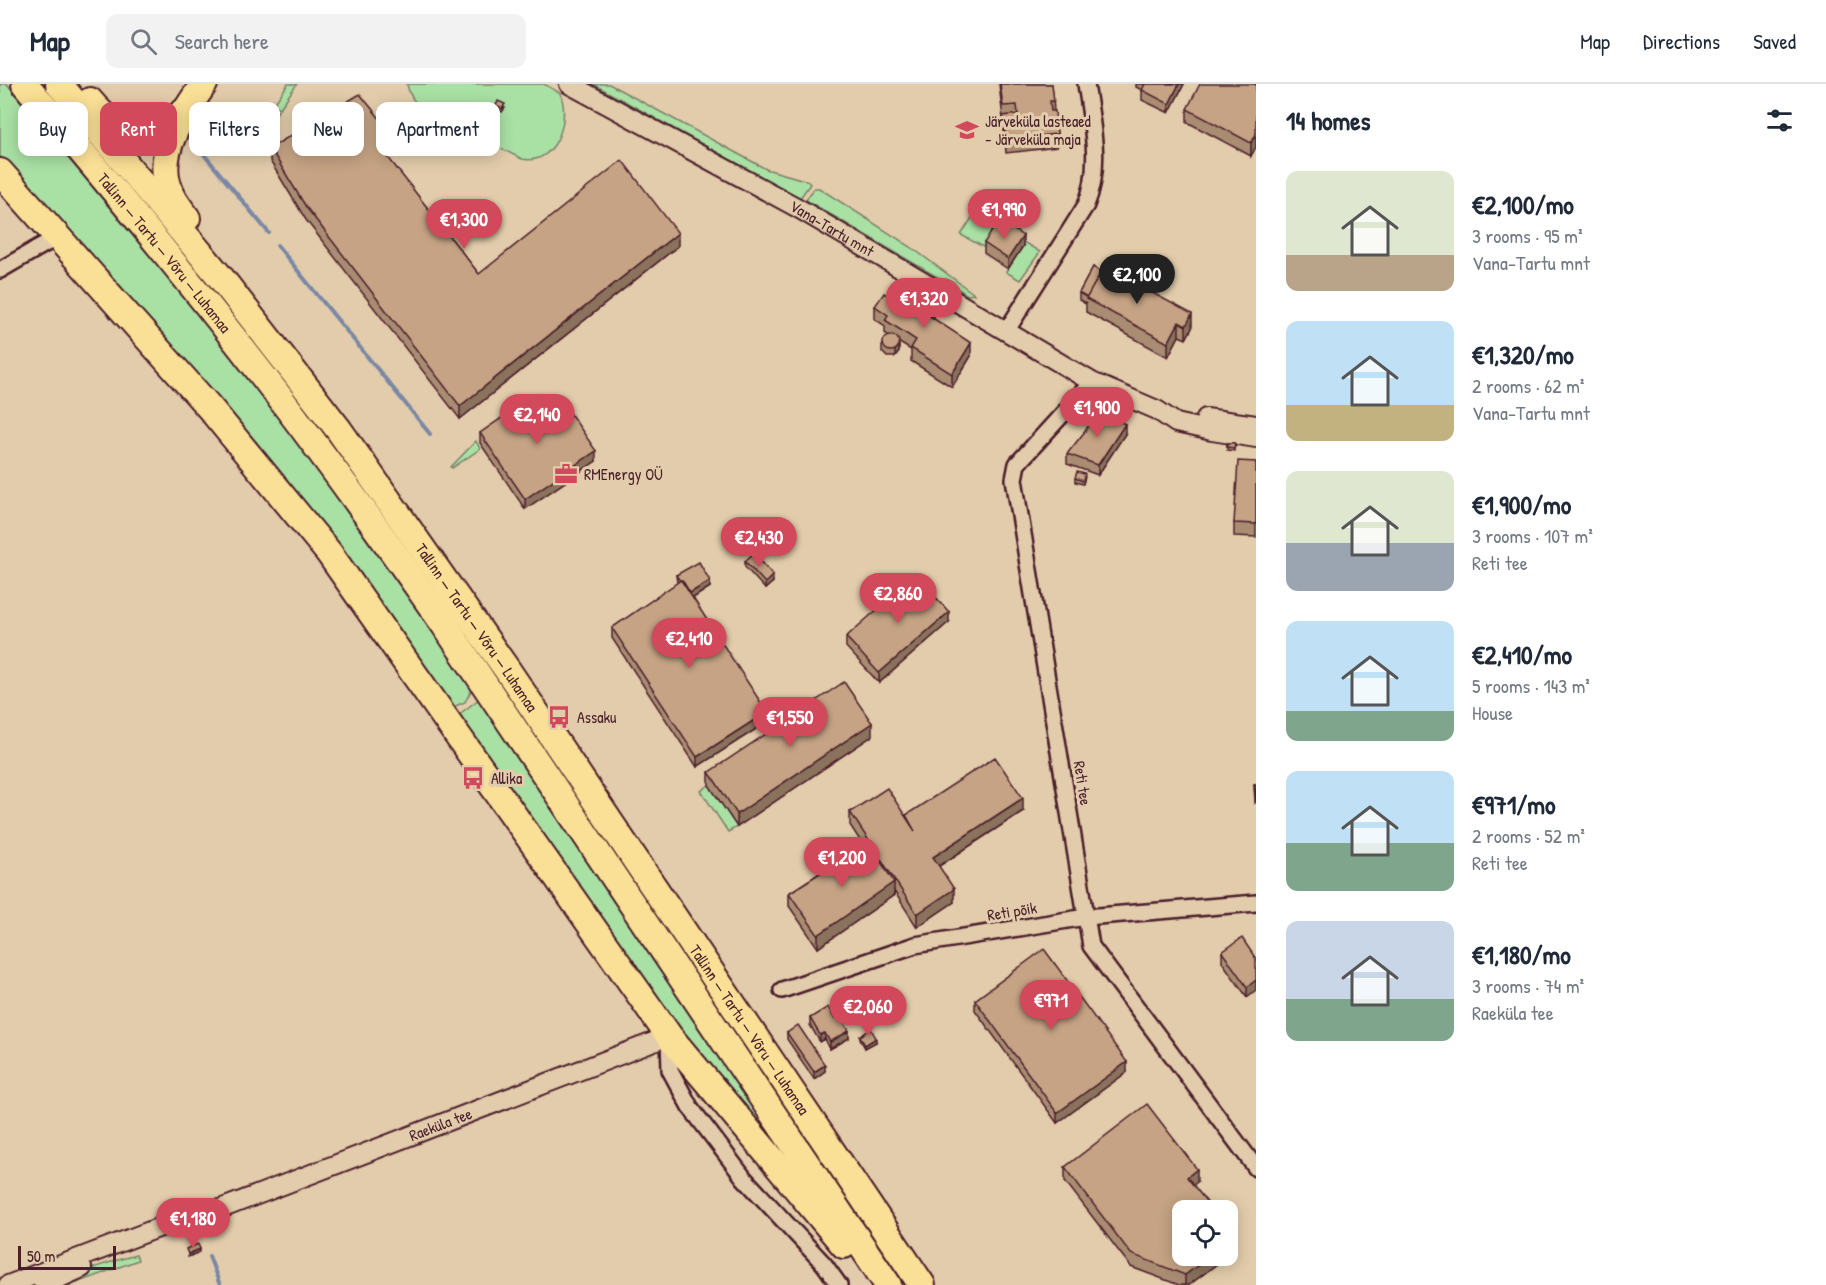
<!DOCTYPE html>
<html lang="en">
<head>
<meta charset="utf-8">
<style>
  body { margin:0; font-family:"Patrick Hand",sans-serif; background:#f2f2f3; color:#1f2937; height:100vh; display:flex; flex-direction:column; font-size:22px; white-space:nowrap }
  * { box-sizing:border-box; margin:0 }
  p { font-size:20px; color:#747a83 }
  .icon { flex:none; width:33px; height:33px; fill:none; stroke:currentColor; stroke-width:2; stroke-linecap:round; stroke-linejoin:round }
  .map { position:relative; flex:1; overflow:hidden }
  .details { display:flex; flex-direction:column; background:#fff; width:570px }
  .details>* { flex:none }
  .hud { position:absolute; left:18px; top:18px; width:570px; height:54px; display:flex; gap:12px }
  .tools { position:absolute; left:1172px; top:1116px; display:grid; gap:12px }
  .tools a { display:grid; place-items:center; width:66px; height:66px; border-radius:12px; background:#fff; box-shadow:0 3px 15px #0003; font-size:30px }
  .scale { position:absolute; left:18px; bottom:15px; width:98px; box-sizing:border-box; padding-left:6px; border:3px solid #4a1f2b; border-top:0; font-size:16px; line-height:21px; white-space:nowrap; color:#4a1f2b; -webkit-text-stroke:4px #e2ccab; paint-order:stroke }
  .price { position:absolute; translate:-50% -51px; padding:0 14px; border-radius:21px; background:#d1495b; color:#fff; font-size:20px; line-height:39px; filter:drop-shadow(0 2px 3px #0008) }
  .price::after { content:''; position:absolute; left:50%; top:36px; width:18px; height:14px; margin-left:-9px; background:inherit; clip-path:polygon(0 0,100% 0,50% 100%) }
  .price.active { background:#222; color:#fff }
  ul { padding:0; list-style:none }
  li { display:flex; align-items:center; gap:18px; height:150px; padding:0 30px }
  li span { display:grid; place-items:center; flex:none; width:168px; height:120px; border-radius:12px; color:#555 }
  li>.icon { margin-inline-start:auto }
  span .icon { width:72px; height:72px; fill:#fffc; stroke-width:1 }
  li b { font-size:26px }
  h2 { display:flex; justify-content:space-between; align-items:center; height:72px; padding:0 30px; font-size:26px }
  .chip { padding:0 21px; border-radius:12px; background:#fff; box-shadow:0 3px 15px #0003; font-size:21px; line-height:54px }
  .chip.active { background:#d1495b; color:#fff }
  header { display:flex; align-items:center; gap:36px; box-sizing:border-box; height:84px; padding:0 30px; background:#fff; border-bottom:2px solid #e0e1e3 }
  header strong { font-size:28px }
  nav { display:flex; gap:33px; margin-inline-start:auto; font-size:21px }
  .search { width:420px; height:54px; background:#f2f2f3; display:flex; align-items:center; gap:15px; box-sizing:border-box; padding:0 21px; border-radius:12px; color:#747a83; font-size:22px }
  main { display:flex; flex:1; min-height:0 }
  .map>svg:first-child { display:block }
  .green { fill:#a9e0a4; stroke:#7a8068; stroke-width:1.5 }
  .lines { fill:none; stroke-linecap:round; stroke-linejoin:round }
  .stream { stroke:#7a87a5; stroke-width:4 }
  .minor-casing { stroke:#4a1f2b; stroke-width:20 }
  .tertiary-casing { stroke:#4a1f2b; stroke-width:22 }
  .trunk-casing { stroke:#4a1f2b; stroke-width:30 }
  .minor { stroke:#e2ccab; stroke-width:15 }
  .tertiary { stroke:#e2ccab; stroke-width:18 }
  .trunk { stroke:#fadf96; stroke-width:26 }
  .wall { fill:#a98c72; stroke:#4a1f2b; stroke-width:1.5 }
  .shaded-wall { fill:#8a725c; stroke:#4a1f2b; stroke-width:1.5 }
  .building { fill:#c5a384; stroke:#4a1f2b; stroke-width:1.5 }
  .labels { text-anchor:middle; stroke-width:6; stroke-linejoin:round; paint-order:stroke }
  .poi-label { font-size:16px; fill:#4a1f2b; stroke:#e2ccab; text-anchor:start }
  .street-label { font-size:16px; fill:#4a1f2b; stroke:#e2ccab }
</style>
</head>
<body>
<header>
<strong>Map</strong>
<div class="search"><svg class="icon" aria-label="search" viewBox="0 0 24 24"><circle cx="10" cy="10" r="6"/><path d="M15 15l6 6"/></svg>Search here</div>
<nav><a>Map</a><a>Directions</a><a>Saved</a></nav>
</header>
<main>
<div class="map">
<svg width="1256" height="1201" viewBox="0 0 1256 1201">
  <rect width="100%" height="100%" fill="#e2ccab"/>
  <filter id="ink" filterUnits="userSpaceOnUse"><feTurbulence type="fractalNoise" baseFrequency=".0167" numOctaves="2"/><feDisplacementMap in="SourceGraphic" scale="12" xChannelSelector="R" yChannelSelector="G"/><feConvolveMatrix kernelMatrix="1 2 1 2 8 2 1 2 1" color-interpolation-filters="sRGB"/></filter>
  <g filter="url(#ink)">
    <g class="green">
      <path d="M 0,0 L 7,0 C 73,79 141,157 205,238 C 298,357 386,480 472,605 L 465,618 L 453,623 L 292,407 L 0,72 Z"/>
      <polygon points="288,0 297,0 280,24 274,20"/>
      <path d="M 407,0 L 544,0 L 560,9 C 571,35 556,82 522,75 L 426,27 C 415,19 410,14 407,0 Z"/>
      <polygon points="593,0 609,0 766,85 808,97 810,100 800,114"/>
      <polygon points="272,23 278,27 254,62 248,58"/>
      <polygon points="814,104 819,104 911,163 974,210 968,211 806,116"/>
      <polygon points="975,129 1040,168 1020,196 1006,188 1023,162 987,165 961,151"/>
      <polygon points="476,357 480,365 452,384 451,383"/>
      <polygon points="479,615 771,1047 769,1054 706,986 457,632"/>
      <polygon points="709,701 737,743 728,748 701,707"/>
      <polygon points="865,1136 909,1201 902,1201 866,1147"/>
      <path d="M 136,1171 L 138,1176 L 71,1201 L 61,1201 C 85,1185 109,1178 136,1171 Z"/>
    </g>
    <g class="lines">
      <g class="stream">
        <polyline points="197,62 269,149"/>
        <polyline points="277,161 430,350"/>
        <polyline points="209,1172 220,1201"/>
      </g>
      <g class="minor-casing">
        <g id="minor">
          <polyline points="0,186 57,153"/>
          <path d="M 1007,246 L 1086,121 C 1102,83 1092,40 1086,0"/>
          <polyline points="1092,298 1017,380 1014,395 1091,862 1256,1084"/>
          <polyline points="782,906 915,861 1086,833 1256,819"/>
          <polyline points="669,954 670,986 690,1023 744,1094 824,1180 839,1201"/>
        </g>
      </g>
      <g class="tertiary-casing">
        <g id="tertiary">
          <path id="s1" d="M 569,0 L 798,124 L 1092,298 L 1157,326 L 1176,339 L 1212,347 L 1256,354"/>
          <polyline points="1206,334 1256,341"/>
          <path id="s2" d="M 8,1201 L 192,1131 L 210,1129 L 669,952"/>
          <polyline points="44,1201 82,1184"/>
        </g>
      </g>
      <g class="trunk-casing">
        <g id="trunk">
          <path id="s3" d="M 25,0 C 107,98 189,195 267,297 C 329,377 388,460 446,543 L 888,1201"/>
          <path id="s4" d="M 59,0 L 221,194 L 339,346 L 508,587 L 922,1201"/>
          <path d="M 90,17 C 120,53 148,55 185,27"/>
          <polyline points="0,88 209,323 329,469 669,952 844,1161"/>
          <path d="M 187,134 C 179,123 170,112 167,98 C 158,63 186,26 204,0"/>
        </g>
      </g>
      <use href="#minor" class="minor"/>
      <use href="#tertiary" class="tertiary"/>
      <use href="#trunk" class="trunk"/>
    </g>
    <g class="wall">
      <polygon points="999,0 1052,0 1054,27 1057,50 1057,63 1006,69 1003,35"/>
      <polygon points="1136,0 1184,0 1169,29 1142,16 1142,6 1136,3"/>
      <polygon points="1256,0 1251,72 1187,38 1187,25"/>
      <polygon points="496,22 505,24 502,28 496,25"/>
      <polygon points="270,64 394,65 386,71 479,190 678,162 460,335 306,136 270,77"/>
      <polygon points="984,159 1023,162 1008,185 984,169"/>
      <polygon points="1093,183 1192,244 1186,255 1179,252 1168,273 1086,228 1086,220 1079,216 1079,209"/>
      <polygon points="923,214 934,235 971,272 952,303 911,277 911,266 898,258 899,268 895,273 887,273 882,268 882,261 889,252 885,249 885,242 875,235 875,222 897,217"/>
      <polygon points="554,336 596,377 525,425 480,359 480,349"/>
      <polygon points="1125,350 1098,391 1067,380 1067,370"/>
      <polygon points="1227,359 1235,359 1234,367 1227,366"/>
      <polygon points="1256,378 1256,453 1234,452 1234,439"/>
      <polygon points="1085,393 1083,400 1075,398 1075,394"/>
      <polygon points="745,477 773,498 765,505 745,483"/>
      <polygon points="676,491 710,503 693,514 767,638 697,683 612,554 612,544 677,499"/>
      <polygon points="949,538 879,599 846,563 846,553"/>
      <polygon points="872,652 737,743 709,701 709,688"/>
      <polygon points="1254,700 1256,700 1256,718 1255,719"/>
      <polygon points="1023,727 939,782 954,818 917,843 894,807 894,811 818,864 789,822 789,809 863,761 850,741 850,728 906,733 906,731"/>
      <polygon points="1222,868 1256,875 1247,913 1222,878"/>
      <polygon points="975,916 1127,988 1057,1039 975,926"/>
      <polygon points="810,934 834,934 849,954 830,965 825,955 820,958 810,941"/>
      <polygon points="787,949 825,987 814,995 787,955"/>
      <polygon points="860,952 876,958 865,964 860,955"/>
      <polygon points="1065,1083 1197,1098 1193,1101 1234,1167 1189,1201 1179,1201 1131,1183 1065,1097"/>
    </g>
    <g class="shaded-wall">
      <polygon points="1179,0 1184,0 1169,29 1169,20"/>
      <polygon points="1256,50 1256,63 1251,72 1251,59"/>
      <polygon points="394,52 394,65 380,76 380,63"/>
      <polygon points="678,149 678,162 460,335 460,322"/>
      <polygon points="1023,152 1023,162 1008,185 1008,175"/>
      <polygon points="934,221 934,234 928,244 928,231"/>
      <polygon points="1192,230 1192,244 1186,255 1186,242"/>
      <polygon points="1179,238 1179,252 1168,273 1168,259"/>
      <polygon points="971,259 971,272 952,303 952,290"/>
      <polygon points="899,262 899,268 895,273 895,266"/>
      <polygon points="1125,340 1125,350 1098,391 1098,381"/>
      <polygon points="596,367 596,377 525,425 525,415"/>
      <polygon points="773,491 773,498 765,505 765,499"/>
      <polygon points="710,497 710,503 690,516 690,509"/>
      <polygon points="949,528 949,538 879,599 879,589"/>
      <polygon points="767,628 767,638 697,683 697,673"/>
      <polygon points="872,639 872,652 737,743 737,730"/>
      <polygon points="1023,714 1023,727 933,786 933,773"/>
      <polygon points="894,798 894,811 818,864 818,851"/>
      <polygon points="954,805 954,818 917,843 917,830"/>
      <polygon points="1256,896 1256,906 1247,913 1247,903"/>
      <polygon points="849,947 849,954 830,965 830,958"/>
      <polygon points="825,949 825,955 820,958 820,951"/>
      <polygon points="876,954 876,958 865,964 865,961"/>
      <polygon points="1127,978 1127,988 1057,1039 1057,1029"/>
      <polygon points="825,981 825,987 814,995 814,988"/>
      <polygon points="1197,1085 1197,1098 1187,1106 1187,1093"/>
      <polygon points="1234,1153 1234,1167 1189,1201 1185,1201 1185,1191 1210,1172 1227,1172 1227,1159"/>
      <polygon points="200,1165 200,1168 188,1173 188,1170"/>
    </g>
    <g class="building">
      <polygon points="1000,0 1052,0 1054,17 1050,17 1051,27 1055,27 1057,50 1006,55 1003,32 1018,30 1017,21 1003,22"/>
      <polygon points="1145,0 1179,0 1169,20 1142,6"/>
      <polygon points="1200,0 1256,0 1256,50 1251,59 1187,25"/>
      <polygon points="360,10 394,52 380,63 479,190 622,76 678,149 460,322 306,123 270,64"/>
      <polygon points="498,17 505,20 502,25 496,22"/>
      <polygon points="999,136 1023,152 1008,175 984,159"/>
      <polygon points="1093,183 1101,188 1087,214 1079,209"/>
      <polygon points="1104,183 1192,230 1186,242 1179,238 1168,259 1086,215"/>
      <polygon points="908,200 923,209 921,213 934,221 928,231 971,259 952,290 911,264 916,256 885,236 888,231 875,222 884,209 897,217"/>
      <circle cx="891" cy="259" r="8"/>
      <polygon points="536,310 554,336 568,326 596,367 525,415 480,349"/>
      <polygon points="1097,325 1125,340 1098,381 1067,370 1086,346"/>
      <polygon points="1227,359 1235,359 1234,364 1227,363"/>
      <polygon points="1238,377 1256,378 1256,440 1234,439"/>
      <polygon points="1077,388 1085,390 1083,397 1075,394"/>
      <polygon points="754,469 773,491 765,499 745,477"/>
      <polygon points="699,478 710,497 690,509 684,499 681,496 680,497 676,491"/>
      <polygon points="916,491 949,528 879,589 846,553"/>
      <polygon points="681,496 767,628 697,673 612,544"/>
      <polygon points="844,598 872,639 737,730 709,688"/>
      <polygon points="995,673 1023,714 933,773 954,805 917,830 850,728 887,704 915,747 906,731"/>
      <polygon points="1254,700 1256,700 1256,712 1255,712"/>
      <polygon points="868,758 894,798 818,851 789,809"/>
      <polygon points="1242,854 1256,875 1256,896 1247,903 1222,868"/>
      <polygon points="1044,865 1127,978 1057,1029 975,916"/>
      <polygon points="828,923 834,934 840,931 849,947 830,958 825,949 820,951 810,934"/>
      <polygon points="798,941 825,981 814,988 787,949"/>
      <polygon points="871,945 876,954 865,961 860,952"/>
      <polygon points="1147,1020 1197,1085 1187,1093 1213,1126 1182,1126 1182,1172 1210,1172 1185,1191 1131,1170 1065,1083"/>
      <polygon points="1227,1145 1234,1153 1227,1159"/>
      <polygon points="198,1160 200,1165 188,1170 186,1165"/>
    </g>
  </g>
  <defs>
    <g id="school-bare" transform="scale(1.8)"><path d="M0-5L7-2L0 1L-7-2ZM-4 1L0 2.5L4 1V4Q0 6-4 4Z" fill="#d1495b" stroke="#e2ccab" stroke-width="2.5" paint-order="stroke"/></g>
    <g id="office-bare" transform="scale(1.8)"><path d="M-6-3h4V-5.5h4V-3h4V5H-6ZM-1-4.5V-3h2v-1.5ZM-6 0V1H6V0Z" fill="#d1495b" stroke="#e2ccab" stroke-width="2.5" paint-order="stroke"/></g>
    <g id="bus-bare" transform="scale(1.8)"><path d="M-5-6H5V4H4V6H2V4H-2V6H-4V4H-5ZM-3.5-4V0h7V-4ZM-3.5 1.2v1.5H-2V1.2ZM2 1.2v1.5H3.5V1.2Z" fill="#d1495b" stroke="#e2ccab" stroke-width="2.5" paint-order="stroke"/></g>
  </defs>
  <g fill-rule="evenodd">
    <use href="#school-bare" x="967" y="46"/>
    <use href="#office-bare" x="566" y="390"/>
    <use href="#bus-bare" x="559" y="633"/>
    <use href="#bus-bare" x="473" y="694"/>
  </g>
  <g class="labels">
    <g class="poi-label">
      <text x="985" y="43">Järveküla lasteaed<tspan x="985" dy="18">- Järveküla maja</tspan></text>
      <text x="584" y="396">RMEnergy OÜ</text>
      <text x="577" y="639">Assaku</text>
      <text x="491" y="700">Allika</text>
    </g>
    <g class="street-label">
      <text dy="6" stroke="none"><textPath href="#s1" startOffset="300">Vana-Tartu mnt</textPath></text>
      <text dy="6" stroke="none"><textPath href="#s3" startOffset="219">Tallinn — Tartu — Võru — Luhamaa</textPath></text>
      <text dy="6" stroke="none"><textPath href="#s4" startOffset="686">Tallinn — Tartu — Võru — Luhamaa</textPath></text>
      <text transform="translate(1083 699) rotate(81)" y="6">Reti tee</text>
      <text transform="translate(1012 827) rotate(-9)" y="6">Reti põik</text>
      <text dy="6" stroke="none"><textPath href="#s4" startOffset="1172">Tallinn — Tartu — Võru — Luhamaa</textPath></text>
      <text dy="6" stroke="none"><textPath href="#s2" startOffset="462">Raeküla tee</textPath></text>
    </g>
  </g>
</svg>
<div class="tools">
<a><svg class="icon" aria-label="locate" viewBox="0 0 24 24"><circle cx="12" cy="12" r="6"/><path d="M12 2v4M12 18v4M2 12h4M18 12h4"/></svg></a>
</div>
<div class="scale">50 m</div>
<b class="price" style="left:1004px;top:156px">€1,990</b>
<b class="price" style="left:464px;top:166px">€1,300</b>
<b class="price active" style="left:1137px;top:221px">€2,100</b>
<b class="price" style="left:924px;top:245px">€1,320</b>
<b class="price" style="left:1097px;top:354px">€1,900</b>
<b class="price" style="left:537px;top:361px">€2,140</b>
<b class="price" style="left:759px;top:484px">€2,430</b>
<b class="price" style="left:898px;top:540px">€2,860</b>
<b class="price" style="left:689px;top:585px">€2,410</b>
<b class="price" style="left:790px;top:664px">€1,550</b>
<b class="price" style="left:842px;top:804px">€1,200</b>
<b class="price" style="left:1051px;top:947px">€971</b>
<b class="price" style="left:868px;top:953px">€2,060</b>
<b class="price" style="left:193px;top:1165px">€1,180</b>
<div class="hud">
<a class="chip">Buy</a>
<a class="chip active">Rent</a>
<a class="chip">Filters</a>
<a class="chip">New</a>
<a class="chip">Apartment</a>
</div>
</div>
<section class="details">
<h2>14 homes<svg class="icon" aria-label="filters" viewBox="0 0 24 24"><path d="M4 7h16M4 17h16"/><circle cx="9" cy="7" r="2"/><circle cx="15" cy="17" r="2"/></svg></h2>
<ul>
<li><span style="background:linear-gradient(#dfe7d0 70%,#b9a48a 0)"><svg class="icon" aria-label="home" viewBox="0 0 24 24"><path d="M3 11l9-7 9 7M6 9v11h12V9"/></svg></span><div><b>€2,100/mo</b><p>3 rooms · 95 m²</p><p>Vana-Tartu mnt</p></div></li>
<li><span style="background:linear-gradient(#bfe0f5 70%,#c2b280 0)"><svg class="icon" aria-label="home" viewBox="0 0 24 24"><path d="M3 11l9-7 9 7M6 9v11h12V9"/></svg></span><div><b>€1,320/mo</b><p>2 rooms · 62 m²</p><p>Vana-Tartu mnt</p></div></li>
<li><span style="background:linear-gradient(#dfe7d0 60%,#9aa5b1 0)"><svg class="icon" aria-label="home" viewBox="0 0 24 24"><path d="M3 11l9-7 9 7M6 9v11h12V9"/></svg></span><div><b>€1,900/mo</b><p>3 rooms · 107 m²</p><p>Reti tee</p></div></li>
<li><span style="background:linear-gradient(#bfe0f5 75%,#7fa58c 0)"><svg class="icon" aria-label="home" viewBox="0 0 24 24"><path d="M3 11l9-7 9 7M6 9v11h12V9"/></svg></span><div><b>€2,410/mo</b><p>5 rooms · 143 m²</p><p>House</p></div></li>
<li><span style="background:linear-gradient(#bfe0f5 60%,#7fa58c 0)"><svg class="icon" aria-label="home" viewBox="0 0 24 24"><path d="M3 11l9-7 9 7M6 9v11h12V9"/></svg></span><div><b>€971/mo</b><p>2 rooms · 52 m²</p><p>Reti tee</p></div></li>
<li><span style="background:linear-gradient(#c9d6e8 65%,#7fa58c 0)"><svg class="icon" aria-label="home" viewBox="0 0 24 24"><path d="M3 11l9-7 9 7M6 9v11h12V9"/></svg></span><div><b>€1,180/mo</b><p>3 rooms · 74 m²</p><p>Raeküla tee</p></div></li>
</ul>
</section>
</main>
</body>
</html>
